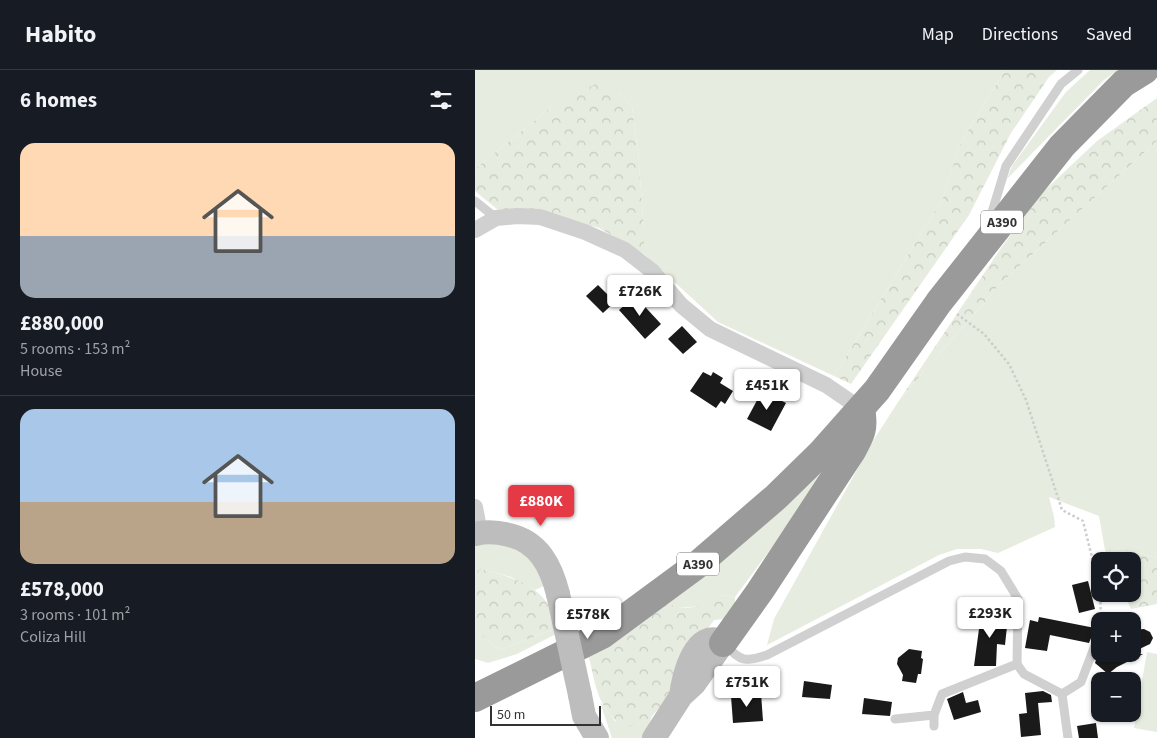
<!DOCTYPE html>
<html lang="en">
<head>
<meta charset="utf-8">
<style>
  body { margin:0; font-family:"Source Sans 3",sans-serif; background:#242831; color:#f1f3f6; height:100vh; display:flex; flex-direction:column; font-size:19px; white-space:nowrap }
  * { box-sizing:border-box; margin:0 }
  p { font-size:16px; color:#9ea1a6 }
  .icon { flex:none; width:28px; height:28px; fill:none; stroke:currentColor; stroke-width:2; stroke-linecap:round; stroke-linejoin:round }
  .map { position:relative; flex:1; overflow:hidden }
  .details { display:flex; flex-direction:column; background:#171b24; width:475px }
  .details>* { flex:none }
  .buttons { position:absolute; left:616px; top:482px; display:grid; gap:10px }
  .buttons a { display:grid; place-items:center; width:50px; height:50px; border-radius:10px; background:#171b24; box-shadow:0 1px 4px #0004; font-size:25px }
  .scale { position:absolute; left:15px; bottom:12px; width:111px; box-sizing:border-box; padding-left:5px; border:2px solid #333; border-top:0; font-size:14px; line-height:18px; white-space:nowrap; color:#333; -webkit-text-stroke:4px #fff; paint-order:stroke }
  .price { position:absolute; translate:-50% -42px; padding:0 11px; border-radius:5px; background:#fff; color:#222; font-size:16px; line-height:32px; filter:drop-shadow(0 1px 2px #0008) }
  .price::after { content:''; position:absolute; left:50%; top:30px; width:15px; height:11px; margin-left:-8px; background:inherit; clip-path:polygon(0 0,100% 0,50% 100%) }
  .price.active { background:#e63946; color:#fff }
  ul { padding:0; list-style:none }
  li { display:grid; align-content:center; gap:10px; height:265px; padding:0 20px }
  li+li { border-top:1px solid #363941 }
  li span { display:grid; place-items:center; height:155px; border-radius:15px; color:#555 }
  li>.icon { margin-inline-start:auto }
  span .icon { width:90px; height:90px; fill:#fffc; stroke-width:1 }
  li b { font-size:21px }
  h2 { display:flex; justify-content:space-between; align-items:center; height:60px; padding:0 20px; font-size:21px }
  header { display:flex; align-items:center; gap:30px; box-sizing:border-box; height:70px; padding:0 25px; background:#171b24; border-bottom:1px solid #363941 }
  header strong { font-size:24px }
  nav { display:flex; gap:28px; margin-inline-start:auto; font-size:18px }
  main { display:flex; flex:1; min-height:0 }
  .map>svg:first-child { display:block }
  .grass { fill:#e6ecdf }
  .forest { fill:url(#forest-crowns) }
  .building { fill:#1a1a1a }
  .lines { fill:none; stroke-linecap:round; stroke-linejoin:round }
  .path { stroke:#cdcdcd; stroke-width:2.5; stroke-dasharray:2.5 2.5; stroke-linecap:butt }
  .lane { stroke:#d0d0d0; stroke-width:9 }
  .street { stroke:#d0d0d0; stroke-width:16 }
  .secondary { stroke:#bdbdbd; stroke-width:24 }
  .highway { stroke:#9a9a9a; stroke-width:28 }
  .secondary-bridge { stroke:#bdbdbd; stroke-width:24 }
  .labels { text-anchor:middle; stroke-width:5; stroke-linejoin:round; paint-order:stroke }
  .shield { fill:#fff; stroke:#707070; stroke-width:1 }
  .shield-label { font-size:14px; font-weight:bold; fill:#333 }
</style>
</head>
<body>
<header>
<strong>Habito</strong>
<nav><a>Map</a><a>Directions</a><a>Saved</a></nav>
</header>
<main>
<section class="details">
<h2>6 homes<svg class="icon" aria-label="filters" viewBox="0 0 24 24"><path d="M4 7h16M4 17h16"/><circle cx="9" cy="7" r="2"/><circle cx="15" cy="17" r="2"/></svg></h2>
<ul>
<li><span style="background:linear-gradient(#ffd9b3 60%,#9aa5b1 0)"><svg class="icon" aria-label="home" viewBox="0 0 24 24"><path d="M3 11l9-7 9 7M6 9v11h12V9"/></svg></span><div><b>£880,000</b><p>5 rooms · 153 m²</p><p>House</p></div></li>
<li><span style="background:linear-gradient(#a9c7e8 60%,#b9a48a 0)"><svg class="icon" aria-label="home" viewBox="0 0 24 24"><path d="M3 11l9-7 9 7M6 9v11h12V9"/></svg></span><div><b>£578,000</b><p>3 rooms · 101 m²</p><p>Coliza Hill</p></div></li>
</ul>
</section>
<div class="map">
<svg width="682" height="668" viewBox="0 0 682 668">
  <defs>
    <pattern id="forest-crowns" width="20" height="18" patternUnits="userSpaceOnUse" patternTransform="scale(1.25)"><rect width="20" height="18" fill="#e6ecdf"/><path d="M2 6a3 3 0 1 1 6 0M12 15a3 3 0 1 1 6 0" fill="none" stroke="#c6cbc0"/></pattern>
  </defs>
  <rect width="100%" height="100%" fill="#fff"/>
  <g class="grass">
    <polygon points="0,0 530,0 485,74 468,128 359,306 243,252 169,184 169,160 163,81 157,36 144,22 80,34 0,99"/>
    <polygon points="615,0 643,0 629,10 532,109 537,96 591,22"/>
    <polygon points="682,71 682,488 647,478 630,480 624,446 574,427 579,447 580,457 523,483 506,479 482,479 464,485 292,575 299,549 398,371 425,329 527,212"/>
    <polygon points="373,375 260,527 248,525 226,536 201,538 193,533"/>
    <polygon points="39,473 63,491 73,514 60,520 36,507 6,499 0,504 0,474"/>
    <polygon points="79,559 81,564 42,584 13,593 0,589 0,560 25,580"/>
    <polygon points="672,582 682,584 682,662 659,658"/>
    <polygon points="125,632 140,651 163,654 177,646 173,657 167,668 137,668"/>
  </g>
  <g class="forest">
    <polygon points="530,0 582,0 574,7 536,63 494,145 376,314 359,306 468,128 485,74"/>
    <polygon points="123,13 144,22 157,36 163,81 169,160 169,184 124,158 73,144 23,140 0,121 0,99 80,34"/>
    <polygon points="682,28 682,71 527,212 425,329 526,178 568,122 622,71"/>
    <polygon points="647,478 682,488 682,534 656,539 649,524 658,524 658,491 635,491 630,480"/>
    <path d="M 5,499 C 38,507 79,518 79,559 L 25,580 L 0,560 L 0,504 Z"/>
    <path d="M 248,525 L 260,527 L 260,539 L 250,549 L 239,550 C 217,580 204,618 178,645 C 171,652 160,655 150,657 C 121,639 121,614 113,584 L 193,533 C 210,544 230,534 248,525 Z"/>
  </g>
  <g class="building">
    <polygon points="123,215 140,232 128,243 111,226"/>
    <polygon points="160,226 186,254 170,269 144,240"/>
    <polygon points="207,256 222,272 208,284 193,269"/>
    <polygon points="228,302 236,306 238,302 248,308 245,313 258,321 250,334 246,331 241,338 215,321"/>
    <polygon points="287,321 311,333 296,361 272,349"/>
    <polygon points="613,511 620,539 604,543 597,515"/>
    <polygon points="506,544 533,547 530,575 522,574 521,596 499,596"/>
    <polygon points="564,547 620,558 614,573 575,565 572,581 550,578 555,550 563,552"/>
    <polygon points="669,559 675,562 678,568 675,574 658,582 658,560"/>
    <polygon points="434,579 447,581 446,588 448,589 446,604 443,604 441,613 427,611 428,605 422,594 423,588"/>
    <polygon points="623,584 668,584 642,597 633,604 620,593"/>
    <polygon points="329,611 357,615 355,629 327,627"/>
    <polygon points="568,621 576,625 577,632 563,633 566,665 546,667 544,644 552,643 550,623"/>
    <polygon points="488,622 491,633 503,630 506,642 479,650 472,629"/>
    <polygon points="286,623 288,651 258,653 256,626"/>
    <polygon points="389,628 417,632 415,646 387,644"/>
    <polygon points="621,653 623,668 604,668 602,656"/>
  </g>
  <g class="lines">
    <polyline class="path" points="482,244 509,264 534,294 551,330 587,440 608,451 625,520 626,551"/>
    <g class="lane">
      <polyline points="0,131 21,148"/>
      <polyline points="514,152 531,96 586,14 603,0"/>
      <path d="M 250,574 C 265,592 271,592 292,585 L 474,491 L 490,487 L 510,489 L 526,501 L 543,529 L 542,594 L 467,624 L 459,645 L 420,649"/>
      <polyline points="542,594 549,604 587,624 593,668"/>
      <polyline points="587,624 606,612 625,562"/>
      <polyline points="459,656 459,645"/>
    </g>
    <g class="street">
      <polyline points="0,160 21,148 42,146 65,147 110,162 150,180 177,201 206,235 235,259 351,315 386,339"/>
      <polyline points="0,437 5,463"/>
    </g>
    <g class="secondary">
      <path d="M 0,464 C 12,461 23,462 34,465 C 64,472 76,496 83,524"/>
      <polyline points="105,625 109,646 122,668"/>
      <path d="M 179,668 L 206,626 L 219,614 L 248,573 C 221,555 208,607 206,626"/>
    </g>
    <g class="highway">
      <path d="M 248,573 L 285,521 L 377,381 C 386,365 390,358 386,339"/>
      <polyline points="0,628 127,565 222,495 301,427 346,383 402,320 464,232 587,76 649,13 670,0"/>
    </g>
    <polyline class="secondary-bridge" points="83,524 105,625"/>
  </g>
  <g class="labels">
    <g class="shield">
      <rect x="506" y="140.5" width="42" height="23" rx="4"/>
      <rect x="202" y="482.5" width="42" height="23" rx="4"/>
    </g>
    <g class="shield-label">
      <text x="527" y="157">A390</text>
      <text x="223" y="499">A390</text>
    </g>
  </g>
</svg>
<div class="buttons">
<a><svg class="icon" aria-label="locate" viewBox="0 0 24 24"><circle cx="12" cy="12" r="6"/><path d="M12 2v4M12 18v4M2 12h4M18 12h4"/></svg></a>
<a>+</a>
<a>−</a>
</div>
<div class="scale">50 m</div>
<b class="price" style="left:165px;top:247px">£726K</b>
<b class="price" style="left:292px;top:341px">£451K</b>
<b class="price active" style="left:66px;top:457px">£880K</b>
<b class="price" style="left:515px;top:569px">£293K</b>
<b class="price" style="left:113px;top:570px">£578K</b>
<b class="price" style="left:272px;top:638px">£751K</b>
</div>
</main>
</body>
</html>
